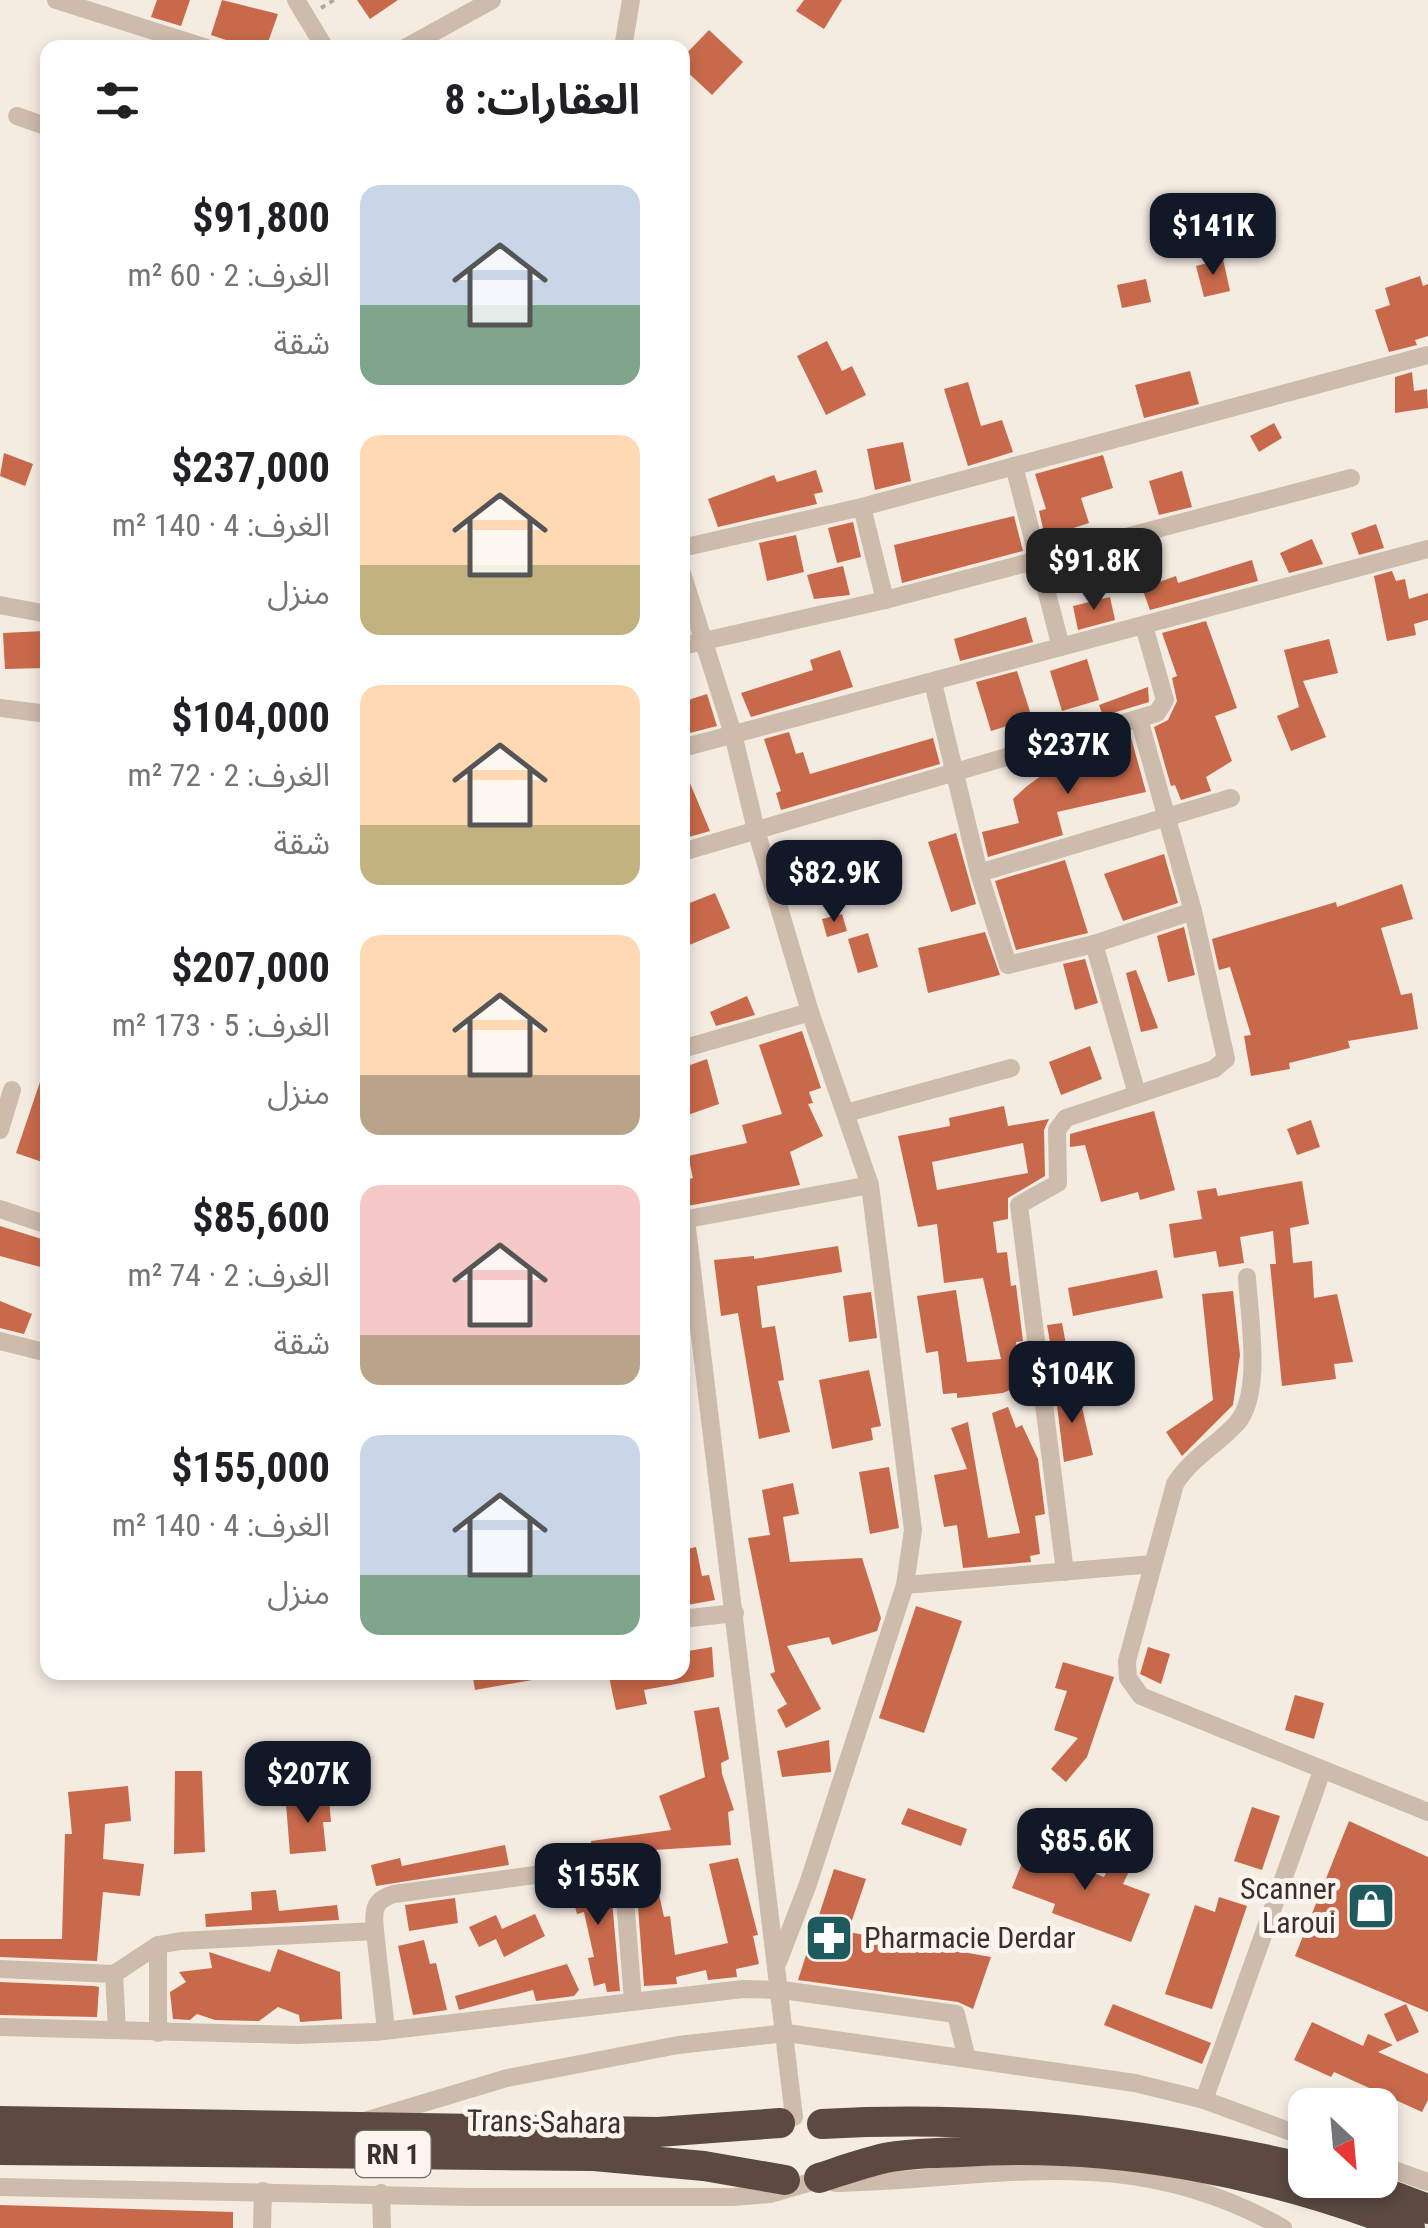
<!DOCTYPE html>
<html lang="ar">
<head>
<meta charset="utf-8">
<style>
  body { margin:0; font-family:"Roboto Condensed","Noto Sans Arabic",sans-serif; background:#f2f2f2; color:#202124; direction:rtl; height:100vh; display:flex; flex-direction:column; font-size:38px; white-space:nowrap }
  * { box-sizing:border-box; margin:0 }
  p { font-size:32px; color:#757577 }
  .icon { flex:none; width:55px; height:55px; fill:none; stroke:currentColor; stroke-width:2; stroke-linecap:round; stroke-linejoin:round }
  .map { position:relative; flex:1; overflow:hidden; direction:ltr }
  .details { position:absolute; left:40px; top:40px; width:650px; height:1640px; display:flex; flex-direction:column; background:#fff; border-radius:20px; box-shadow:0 5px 15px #0003; direction:rtl }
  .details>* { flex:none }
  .needle { width:65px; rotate:154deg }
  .tools { position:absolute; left:1288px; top:2088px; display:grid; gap:20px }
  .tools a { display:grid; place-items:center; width:110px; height:110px; border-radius:20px; background:#fff; box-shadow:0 5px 15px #0003; font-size:50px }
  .price { position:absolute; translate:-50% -85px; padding:0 22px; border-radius:20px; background:#111827; color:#fff; font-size:32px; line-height:65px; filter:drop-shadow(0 2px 5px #0008) }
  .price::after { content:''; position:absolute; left:50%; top:60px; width:30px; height:22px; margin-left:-15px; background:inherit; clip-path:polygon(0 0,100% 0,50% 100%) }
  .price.active { background:#222; color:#fff }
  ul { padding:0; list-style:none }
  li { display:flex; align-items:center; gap:30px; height:250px; padding:0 50px }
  li span { display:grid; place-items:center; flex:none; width:280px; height:200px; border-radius:20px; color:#555 }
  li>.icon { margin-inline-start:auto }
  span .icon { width:120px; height:120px; fill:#fffc; stroke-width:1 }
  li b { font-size:42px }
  h2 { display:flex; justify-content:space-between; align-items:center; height:120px; padding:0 50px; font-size:42px }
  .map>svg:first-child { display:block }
  .building { fill:#c8694b; fill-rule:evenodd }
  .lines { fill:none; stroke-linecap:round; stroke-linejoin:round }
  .path { stroke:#b9a596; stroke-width:4; stroke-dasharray:5 5; stroke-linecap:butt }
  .street { stroke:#cdbbac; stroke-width:18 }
  .highway { stroke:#5c4a42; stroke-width:30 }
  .labels { text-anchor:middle; stroke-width:10; stroke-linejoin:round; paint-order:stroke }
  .shield { fill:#fbf5ee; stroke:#756b66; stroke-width:2.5 }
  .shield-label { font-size:28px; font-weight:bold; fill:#3b302b }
  .poi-label { font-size:30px; fill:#3b302b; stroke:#fbf5ee; text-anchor:end }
  .street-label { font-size:30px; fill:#3b302b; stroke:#fbf5ee }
</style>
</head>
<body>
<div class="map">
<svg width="1428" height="2228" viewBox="0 0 1428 2228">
  <rect width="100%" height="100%" fill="#f4ebe1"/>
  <g class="building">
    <polygon points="157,0 190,0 181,26 151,17"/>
    <polygon points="222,0 278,14 266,48 250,48 211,35"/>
    <polygon points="357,0 398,0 370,19"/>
    <polygon points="804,0 842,0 824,29 796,11"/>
    <polygon points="709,30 743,62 712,95 682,67 682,58"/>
    <polygon points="1223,259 1230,291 1204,297 1196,266"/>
    <polygon points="1420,276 1423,286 1428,284 1428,336 1415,340 1417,345 1389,352 1375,310 1390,305 1385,288"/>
    <polygon points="1146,279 1151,302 1122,308 1117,285"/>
    <polygon points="827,341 842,371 852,366 866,395 826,415 797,356"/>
    <polygon points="1190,371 1199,404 1144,418 1135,385"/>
    <polygon points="1412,372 1414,391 1427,389 1428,408 1395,413 1395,377"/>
    <polygon points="968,382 981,426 1002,420 1013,452 968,466 944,389"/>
    <polygon points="1274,423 1282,438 1259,452 1250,436"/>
    <polygon points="903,442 911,481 875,490 867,449"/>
    <polygon points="4,453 33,464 25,486 0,476"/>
    <polygon points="1103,455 1113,488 1081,498 1089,523 1045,537 1039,511 1046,509 1035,474"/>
    <polygon points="816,470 823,492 814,494 817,504 718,527 708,499 774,475 777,482"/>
    <polygon points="1182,471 1192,507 1159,515 1149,481"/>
    <polygon points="1014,516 1023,551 902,583 894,545"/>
    <polygon points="853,522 861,557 837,563 828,528"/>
    <polygon points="1376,524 1384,548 1359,555 1351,533"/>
    <polygon points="796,535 804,572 767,581 759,543"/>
    <polygon points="1312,539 1323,564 1289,573 1280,553"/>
    <polygon points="1252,560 1258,581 1150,610 1142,588 1176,576 1178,583"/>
    <polygon points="843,566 850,595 814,599 807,575"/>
    <polygon points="1392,571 1396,581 1405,579 1409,599 1428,593 1428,620 1414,624 1416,635 1387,641 1374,576"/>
    <polygon points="1110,597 1115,620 1078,630 1073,606"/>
    <polygon points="1026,617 1033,642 960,661 954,639"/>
    <polygon points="1206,621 1237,708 1215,716 1232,761 1206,777 1211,791 1181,800 1175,785 1171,786 1154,727 1168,720 1177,701 1172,678 1177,676 1162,633"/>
    <polygon points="44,631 45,668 5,669 3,633"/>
    <polygon points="1329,639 1338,673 1303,681 1326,737 1291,751 1277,716 1299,707 1284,650"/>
    <polygon points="840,650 853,687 751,717 741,693 813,670 810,660"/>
    <polygon points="1087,659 1099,700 1062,711 1050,671"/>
    <polygon points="1017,671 1032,718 991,731 976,682"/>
    <polygon points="1148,687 1149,702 1103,716 1099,705"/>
    <polygon points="707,694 717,726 682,735 682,702"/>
    <polygon points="789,732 796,754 803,752 810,774 933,738 940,764 781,810 776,793 781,791 764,739"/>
    <polygon points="1130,734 1146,792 1057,812 1063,835 988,857 982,832 1019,823 1013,799 1027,786 1048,771 1117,754 1111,739"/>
    <polygon points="682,764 710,831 682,839"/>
    <polygon points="956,833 976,904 951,912 928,842"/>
    <polygon points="1164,854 1178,903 1123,921 1104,874"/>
    <polygon points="1065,860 1088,933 1016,950 995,881"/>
    <polygon points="1402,884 1413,919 1381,928 1401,995 1412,993 1418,1029 1348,1041 1350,1048 1289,1063 1290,1069 1251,1076 1244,1036 1251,1035 1230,967 1219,970 1212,939 1336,902 1337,907"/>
    <polygon points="715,893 730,928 682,948 682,906"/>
    <polygon points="842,914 847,931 827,937 822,919"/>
    <polygon points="1184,927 1195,975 1168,982 1157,936"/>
    <polygon points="985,932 1000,975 928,993 918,948"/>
    <polygon points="868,933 878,967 858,973 848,939"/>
    <polygon points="1085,959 1098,1003 1075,1010 1063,964"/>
    <polygon points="1136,970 1158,1028 1141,1032 1126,973"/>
    <polygon points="747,996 755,1015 716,1026 710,1012"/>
    <polygon points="802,1031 821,1088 809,1092 813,1103 808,1104 823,1136 790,1152 800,1185 682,1207 682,1181 693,1178 688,1156 747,1143 742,1125 782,1114 759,1045"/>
    <polygon points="1090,1046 1102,1079 1061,1095 1049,1062"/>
    <polygon points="707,1059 719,1104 682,1117 682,1068"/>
    <polygon points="45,1067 48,1145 42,1162 16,1153"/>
    <path d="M 1004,1106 L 1008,1126 L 1049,1119 L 1044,1130 L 1045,1176 L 1008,1198 L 1008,1219 L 993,1222 L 997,1253 L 1007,1252 L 1011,1286 L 1016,1285 L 1023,1341 L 1016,1342 L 1020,1380 L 1012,1381 L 1012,1389 L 1003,1393 L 957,1398 L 957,1393 L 943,1394 L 938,1351 L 926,1353 L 917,1296 L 956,1290 L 967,1362 L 1001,1359 L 983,1278 L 944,1283 L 937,1224 L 918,1227 L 898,1136 L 950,1126 L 949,1118 ZM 1023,1143 L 1028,1173 L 937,1190 L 932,1162 Z"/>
    <polygon points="1154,1111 1175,1190 1140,1200 1138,1192 1101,1202 1085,1145 1070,1147 1070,1134"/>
    <polygon points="1311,1120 1320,1147 1297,1155 1287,1129"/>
    <polygon points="1302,1181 1309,1224 1290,1228 1293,1263 1312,1261 1314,1298 1337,1294 1353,1362 1334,1364 1336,1379 1282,1386 1270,1264 1276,1264 1273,1231 1240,1237 1244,1263 1219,1267 1216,1251 1174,1258 1169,1224 1202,1219 1197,1191 1216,1188 1218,1196"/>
    <polygon points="0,1226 48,1241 48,1269 0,1256"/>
    <polygon points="838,1246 842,1272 757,1286 762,1328 775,1326 784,1380 778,1381 790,1432 759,1439 738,1313 721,1316 714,1260 754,1256 754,1259"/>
    <polygon points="1157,1270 1163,1298 1073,1316 1068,1288"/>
    <polygon points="1233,1291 1240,1355 1233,1405 1182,1456 1166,1432 1213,1400 1202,1294"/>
    <polygon points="871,1292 877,1338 849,1342 843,1296"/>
    <polygon points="0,1301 32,1314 24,1334 0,1328"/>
    <polygon points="1062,1323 1067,1350 1052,1353 1047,1325"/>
    <polygon points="869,1370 881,1426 871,1428 873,1440 832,1449 819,1380"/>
    <polygon points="1065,1379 1071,1405 1081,1403 1093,1455 1064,1462 1054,1381"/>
    <polygon points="1008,1407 1016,1428 1022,1425 1038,1459 1045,1514 1035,1516 1040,1554 1030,1556 1031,1562 963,1568 957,1525 944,1527 934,1475 967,1469 951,1428 968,1422 988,1538 1020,1533 992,1413"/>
    <polygon points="889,1467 899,1528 870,1534 859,1472"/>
    <polygon points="793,1483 799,1514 783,1517 790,1562 862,1558 881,1618 877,1631 832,1645 829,1637 787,1646 821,1709 786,1728 777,1710 787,1704 770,1674 775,1672 748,1538 770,1535 762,1490"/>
    <polygon points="696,1547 702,1576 709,1575 715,1600 682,1606 682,1550"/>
    <polygon points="916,1606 962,1621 924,1733 879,1718"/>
    <polygon points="712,1647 714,1677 644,1690 647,1704 616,1710 608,1672 682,1672 682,1652"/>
    <polygon points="1148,1647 1170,1654 1161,1684 1140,1674"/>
    <polygon points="1063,1662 1114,1677 1087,1757 1066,1782 1051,1769 1078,1738 1054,1730 1067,1691 1055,1688"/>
    <polygon points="472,1672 531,1672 532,1680 475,1690"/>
    <polygon points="1295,1695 1324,1703 1314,1739 1285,1730"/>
    <polygon points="719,1707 729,1759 721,1763 722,1774 734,1810 728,1812 731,1845 593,1854 591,1841 671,1830 659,1796 705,1777 694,1711"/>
    <polygon points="829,1740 831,1772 782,1777 777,1751"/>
    <polygon points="175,1771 202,1771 205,1852 174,1854"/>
    <polygon points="128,1786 131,1821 105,1824 103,1859 144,1864 140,1896 103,1892 97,1961 0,1957 0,1939 62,1939 65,1834 72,1834 68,1792"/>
    <polygon points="329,1799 331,1822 323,1822 326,1851 290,1854 286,1804"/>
    <polygon points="1252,1807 1280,1816 1262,1870 1234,1861"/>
    <polygon points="908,1808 967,1829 961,1846 901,1824"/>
    <polygon points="1349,1821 1428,1857 1428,2012 1295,1956"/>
    <polygon points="505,1845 509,1865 376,1886 371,1865 400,1858 402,1866"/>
    <polygon points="1028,1848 1104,1877 1114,1856 1132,1865 1123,1884 1150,1894 1131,1942 1052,1913 1055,1904 1012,1888"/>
    <polygon points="738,1858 758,1935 753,1936 759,1964 736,1969 737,1977 708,1980 706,1970 676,1977 677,1984 644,1986 636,1881 655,1876 664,1917 670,1916 675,1955 728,1943 709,1864"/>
    <polygon points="834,1869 866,1879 848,1932 991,1957 973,2009 958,2002 798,1980"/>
    <polygon points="610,1878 620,1991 607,1992 605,1983 594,1986 588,1958 594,1957 584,1912 577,1914 574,1903 565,1906 560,1887"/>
    <polygon points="276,1890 279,1911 337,1905 339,1920 206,1927 205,1914 252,1910 251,1892"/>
    <polygon points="1219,1897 1247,1906 1212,2009 1165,1994 1195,1905 1215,1912"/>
    <polygon points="455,1898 458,1923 409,1931 405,1905"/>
    <polygon points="535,1914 545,1936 504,1957 496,1939 479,1947 469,1927 496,1915 502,1929"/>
    <polygon points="424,1940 430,1964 436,1963 447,2010 413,2015 398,1946"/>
    <polygon points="278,1949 340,1972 342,2019 300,2022 299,2015 278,2007 259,2021 215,2020 197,2014 190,2020 173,2019 170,1992 186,1982 179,1972 212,1968 209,1952 270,1972"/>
    <polygon points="567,1964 579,1990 574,1996 536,2001 533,1990 459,2010 455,1996"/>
    <polygon points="0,1982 94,1986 99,1987 97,2017 0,2015"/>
    <polygon points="1113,2004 1211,2043 1202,2064 1104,2025"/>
    <polygon points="1406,2004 1419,2032 1397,2042 1384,2014"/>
    <polygon points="1312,2022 1363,2046 1368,2034 1393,2045 1378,2052 1428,2074 1428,2100 1422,2112 1334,2072 1331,2077 1294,2060"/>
    <polygon points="0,2205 233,2212 233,2228 0,2228"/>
  </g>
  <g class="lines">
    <polyline class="path" points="321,8 334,0"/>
    <g class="street">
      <polyline points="56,0 207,48"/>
      <polyline points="296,0 325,48"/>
      <polyline points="405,48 492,0"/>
      <polyline points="623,48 631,0"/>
      <polyline points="17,116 48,127"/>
      <polyline points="1014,466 1061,647"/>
      <polyline points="862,507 885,600"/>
      <polyline points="682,548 862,507 1428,355"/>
      <polyline points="682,573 733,734 756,830 810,1012 870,1185 913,1530 905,1585 808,1884 778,1962"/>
      <polyline points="0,605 48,614"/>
      <polyline points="682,646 885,600 1351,478"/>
      <polyline points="933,683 979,873 1008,965 1094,944 1193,911"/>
      <polyline points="0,708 48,714"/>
      <polyline points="682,748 1428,549"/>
      <polyline points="682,852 1157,713 1165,700 1144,626"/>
      <polyline points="979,873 1231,798"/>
      <polyline points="1094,944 1137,1094"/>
      <polyline points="682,1049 810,1012"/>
      <polyline points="846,1113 1011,1068"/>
      <polyline points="0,1130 12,1090"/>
      <polyline points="0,1209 48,1225"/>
      <polyline points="682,1220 870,1185"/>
      <polyline points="686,1220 794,2117"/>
      <path d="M 1247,1277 C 1249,1317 1263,1393 1237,1423 C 1217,1445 1191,1458 1175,1484 L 1127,1661 L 1128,1678 L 1141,1696 L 1428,1812"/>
      <polyline points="0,1341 48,1353"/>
      <polyline points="1065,1572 1019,1205 1058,1183 1057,1130 1066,1118 1214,1069 1226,1059 1193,911 1139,719"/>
      <polyline points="905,1585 1153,1564"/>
      <polyline points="682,1619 735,1613"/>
      <path d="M 375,1931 C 373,1911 373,1900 394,1894 L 616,1864 L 623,1874 L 633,2001"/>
      <polyline points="158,1945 158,2033"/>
      <polyline points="0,1969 114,1974 158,1945 181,1941 375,1931 386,2030"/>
      <polyline points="114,1974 117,2030"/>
      <polyline points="0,2027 297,2035 375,2032 743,1989 782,1990 956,2014 966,2055"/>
      <polyline points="1204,2100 1322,1771"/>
      <polyline points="364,2121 507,2078 678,2045 787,2033 1135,2083 1204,2100 1305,2137"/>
      <polyline points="1380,2165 1428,2182"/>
      <path d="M 835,2183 C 1001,2179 1128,2140 1283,2228"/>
      <polyline points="0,2187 468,2197 732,2197 770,2194 811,2182"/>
      <polyline points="381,2193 382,2228"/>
      <polyline points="262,2228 263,2191"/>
    </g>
    <g class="highway">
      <polyline points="0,2121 658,2132 780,2123"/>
      <path d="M 822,2124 C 986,2115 1145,2131 1305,2168"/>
      <polyline points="0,2150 594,2156 704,2166 785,2180"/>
      <path d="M 819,2178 C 841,2171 863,2163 885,2158 C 909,2153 936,2153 961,2152 C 1113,2142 1268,2172 1410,2228"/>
      <polyline points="1351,2180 1428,2209"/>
    </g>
  </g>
  <defs>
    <g id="shop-square" transform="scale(2.5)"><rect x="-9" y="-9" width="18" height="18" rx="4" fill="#1f5a5e" stroke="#fbf5ee"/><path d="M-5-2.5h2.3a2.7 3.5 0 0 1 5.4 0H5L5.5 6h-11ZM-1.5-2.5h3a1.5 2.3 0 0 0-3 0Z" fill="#fff"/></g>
    <g id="pharmacy-square" transform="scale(2.5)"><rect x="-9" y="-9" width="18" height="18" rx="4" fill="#1f5a5e" stroke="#fbf5ee"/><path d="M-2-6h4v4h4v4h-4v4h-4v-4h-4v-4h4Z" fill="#fff"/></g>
  </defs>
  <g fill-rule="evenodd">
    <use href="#shop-square" x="1371" y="1906"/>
    <use href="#pharmacy-square" x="829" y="1938"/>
  </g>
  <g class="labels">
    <rect class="shield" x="355.5" y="2131" width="75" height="46" rx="8"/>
    <g class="shield-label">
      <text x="393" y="2164">RN 1</text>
    </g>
    <g class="poi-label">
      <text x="1336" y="1899">Scanner<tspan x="1336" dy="34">Laroui</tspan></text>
      <text x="864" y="1948" text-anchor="start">Pharmacie Derdar</text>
    </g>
    <g class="street-label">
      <text transform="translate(544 2122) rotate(1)" y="10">Trans-Sahara</text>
    </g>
  </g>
</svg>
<div class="tools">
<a><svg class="needle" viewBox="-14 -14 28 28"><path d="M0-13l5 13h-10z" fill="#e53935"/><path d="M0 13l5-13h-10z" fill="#757577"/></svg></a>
</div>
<b class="price" style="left:1213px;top:278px">$141K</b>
<b class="price active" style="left:1094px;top:613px">$91.8K</b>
<b class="price" style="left:1068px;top:797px">$237K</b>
<b class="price" style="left:834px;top:925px">$82.9K</b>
<b class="price" style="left:1072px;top:1426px">$104K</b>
<b class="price" style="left:308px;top:1826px">$207K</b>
<b class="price" style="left:1085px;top:1893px">$85.6K</b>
<b class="price" style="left:598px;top:1928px">$155K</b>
<section class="details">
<h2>العقارات: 8<svg class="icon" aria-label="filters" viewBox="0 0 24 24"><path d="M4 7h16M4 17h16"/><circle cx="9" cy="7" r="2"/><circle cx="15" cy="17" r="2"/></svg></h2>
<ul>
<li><span style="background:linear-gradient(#c9d6e8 60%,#7fa58c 0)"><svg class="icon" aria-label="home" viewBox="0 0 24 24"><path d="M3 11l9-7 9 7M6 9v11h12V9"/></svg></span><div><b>$91,800</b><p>الغرف: 2 · 60 m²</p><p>شقة</p></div></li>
<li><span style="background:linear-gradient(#ffd9b3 65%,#c2b280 0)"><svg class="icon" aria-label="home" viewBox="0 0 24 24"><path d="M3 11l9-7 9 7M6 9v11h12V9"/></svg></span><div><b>$237,000</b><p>الغرف: 4 · 140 m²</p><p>منزل</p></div></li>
<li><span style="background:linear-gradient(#ffd9b3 70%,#c2b280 0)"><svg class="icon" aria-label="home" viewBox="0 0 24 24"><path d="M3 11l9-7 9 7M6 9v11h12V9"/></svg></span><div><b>$104,000</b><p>الغرف: 2 · 72 m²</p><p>شقة</p></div></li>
<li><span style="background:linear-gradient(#ffd9b3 70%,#b9a48a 0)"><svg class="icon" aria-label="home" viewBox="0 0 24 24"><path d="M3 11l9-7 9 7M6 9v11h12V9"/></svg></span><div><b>$207,000</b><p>الغرف: 5 · 173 m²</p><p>منزل</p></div></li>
<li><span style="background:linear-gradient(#f6c9c9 75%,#b9a48a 0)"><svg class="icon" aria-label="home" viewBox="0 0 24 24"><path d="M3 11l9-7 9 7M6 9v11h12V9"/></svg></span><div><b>$85,600</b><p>الغرف: 2 · 74 m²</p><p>شقة</p></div></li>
<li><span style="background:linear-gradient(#c9d6e8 70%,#7fa58c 0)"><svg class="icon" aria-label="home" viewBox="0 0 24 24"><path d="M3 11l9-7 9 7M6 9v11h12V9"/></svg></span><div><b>$155,000</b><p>الغرف: 4 · 140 m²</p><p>منزل</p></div></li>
</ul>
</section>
</div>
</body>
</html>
